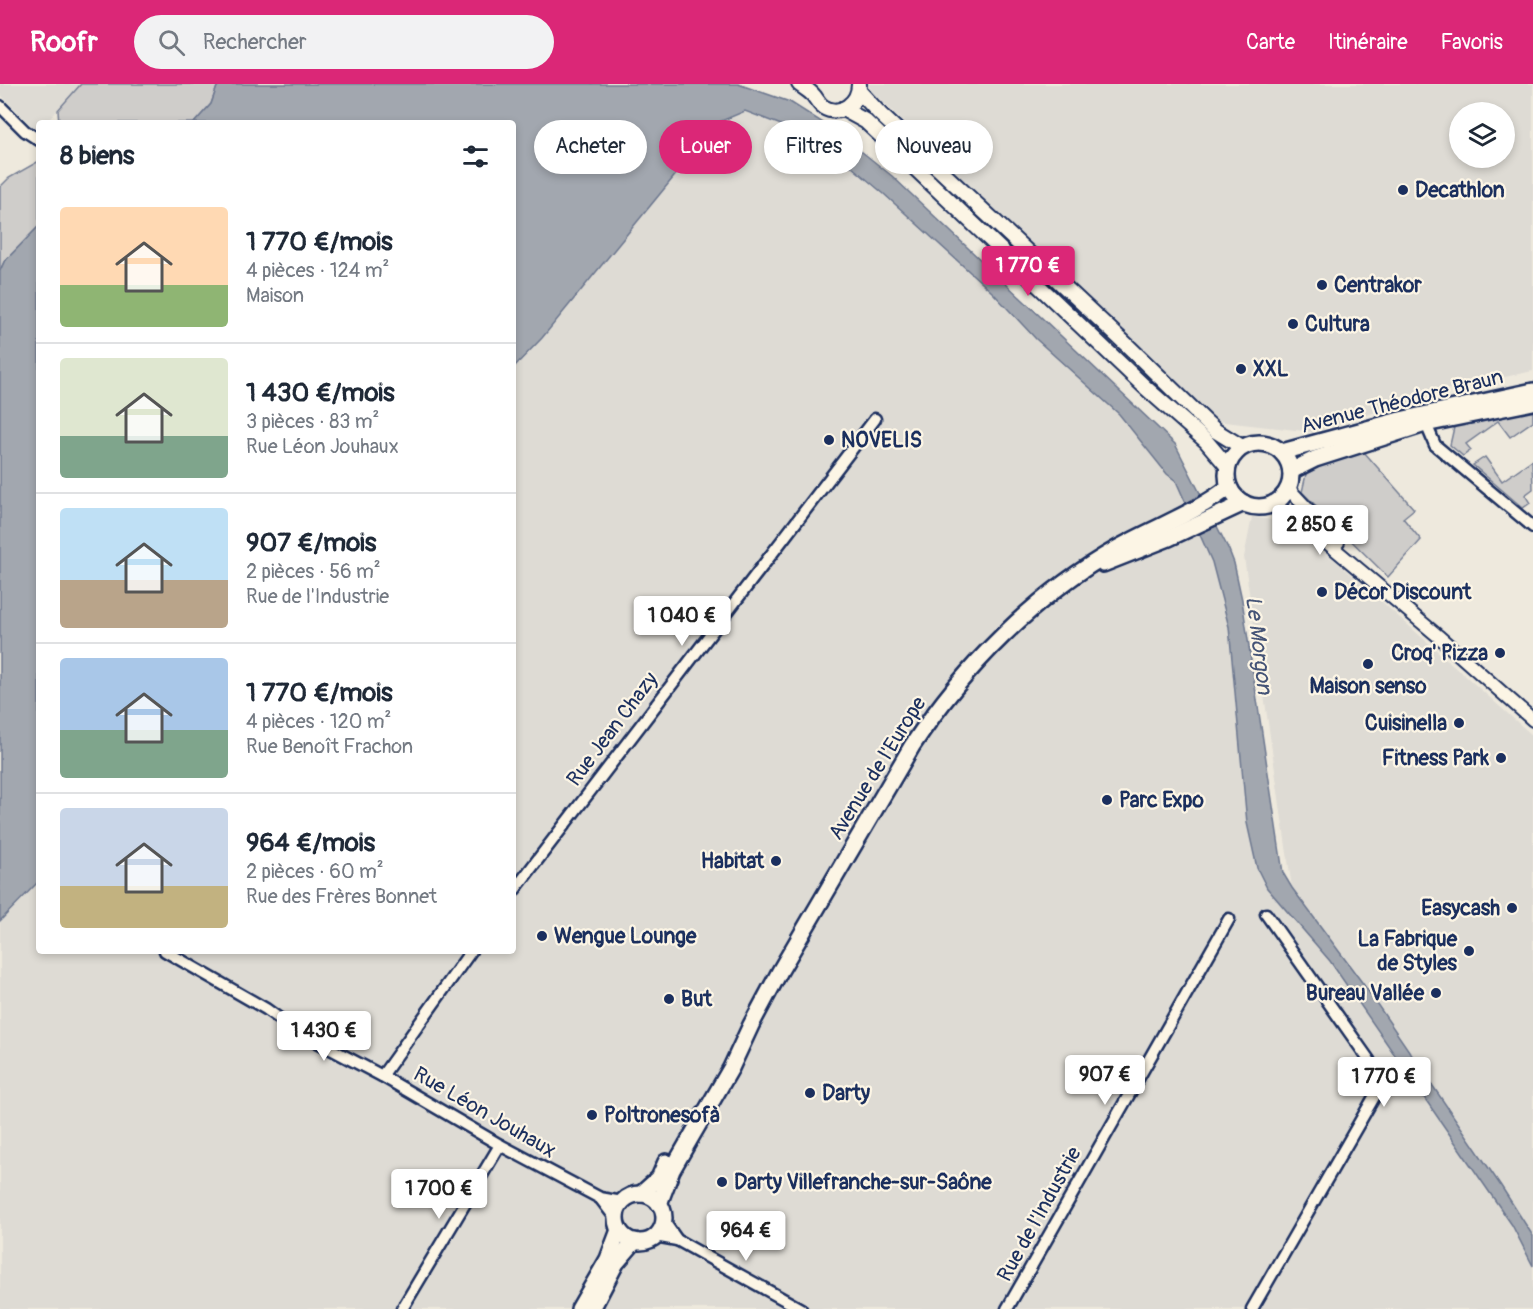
<!DOCTYPE html>
<html lang="fr">
<head>
<meta charset="utf-8">
<style>
  body { margin:0; font-family:Pangolin,sans-serif; background:#f2f2f3; color:#1f2937; height:100vh; display:flex; flex-direction:column; font-size:22px; white-space:nowrap }
  * { box-sizing:border-box; margin:0 }
  p { font-size:20px; color:#747a83 }
  .icon { flex:none; width:33px; height:33px; fill:none; stroke:currentColor; stroke-width:2; stroke-linecap:round; stroke-linejoin:round }
  .map { position:relative; flex:1; overflow:hidden }
  .details { position:absolute; left:36px; top:36px; width:480px; height:834px; display:flex; flex-direction:column; background:#fff; border-radius:6px; box-shadow:0 3px 9px #0003 }
  .details>* { flex:none }
  .top-card { position:absolute; left:534px; top:36px; width:570px; height:54px; display:flex; gap:12px }
  .tools { position:absolute; left:1449px; top:18px; display:grid; gap:12px }
  .tools a { display:grid; place-items:center; width:66px; height:66px; border-radius:50%; background:#fff; box-shadow:0 3px 9px #0003; font-size:30px }
  .price { position:absolute; translate:-50% -51px; padding:0 14px; border-radius:6px; background:#fff; color:#222; font-size:20px; line-height:39px; filter:drop-shadow(0 2px 3px #0008) }
  .price::after { content:''; position:absolute; left:50%; top:36px; width:18px; height:14px; margin-left:-9px; background:inherit; clip-path:polygon(0 0,100% 0,50% 100%) }
  .price.current { background:#db2777; color:#fff }
  ul { padding:0; list-style:none }
  li { display:flex; align-items:center; gap:18px; height:150px; padding:0 24px }
  li+li { border-top:2px solid #e0e1e3 }
  li span { display:grid; place-items:center; flex:none; width:168px; height:120px; border-radius:6px; color:#555 }
  li>.icon { margin-inline-start:auto }
  span .icon { width:72px; height:72px; fill:#fffc; stroke-width:1 }
  li b { font-size:26px }
  h2 { display:flex; justify-content:space-between; align-items:center; height:72px; padding:0 24px; font-size:26px }
  .tag { padding:0 21px; border-radius:27px; background:#fff; box-shadow:0 3px 9px #0003; font-size:21px; line-height:54px }
  .tag.current { background:#db2777; color:#fff }
  header { display:flex; align-items:center; gap:36px; box-sizing:border-box; height:84px; padding:0 30px; background:#db2777; color:#fff }
  header strong { font-size:28px }
  nav { display:flex; gap:33px; margin-inline-start:auto; font-size:21px }
  .search { width:420px; height:54px; background:#f2f2f3; display:flex; align-items:center; gap:15px; box-sizing:border-box; padding:0 21px; border-radius:33px; color:#747a83; font-size:22px }
  .map>svg:first-child { display:block }
  .built { fill:#dedbd4; fill-rule:evenodd }
  .green { fill:#cfcdca; stroke:#757e94; stroke-width:1.5 }
  .water { fill:#a2a7af; stroke:#6c778f; stroke-width:1.5 }
  .lines { fill:none; stroke-linecap:round; stroke-linejoin:round }
  .minor-casing { stroke:#1b2f5e; stroke-width:15 }
  .tertiary-casing { stroke:#1b2f5e; stroke-width:16 }
  .secondary-casing { stroke:#1b2f5e; stroke-width:18 }
  .primary-casing { stroke:#1b2f5e; stroke-width:20 }
  .minor { stroke:#fcf5e5; stroke-width:10 }
  .tertiary { stroke:#fcf5e5; stroke-width:12 }
  .secondary { stroke:#fcf5e5; stroke-width:14 }
  .primary { stroke:#fcf5e5; stroke-width:15 }
  .poi-dot { fill:#1b2f5e; stroke:#fcf5e5; stroke-width:2 }
  .labels { text-anchor:middle; stroke-width:4.5; stroke-linejoin:round; paint-order:stroke }
  .poi-label { font-size:21px; font-weight:bold; fill:#1b2f5e; stroke:#fcf5e5; text-anchor:start }
  .street-label { font-size:21px; fill:#1b2f5e; stroke:#fcf5e5 }
  .water-label { font-size:22px; font-style:italic; fill:#445376; stroke:#fcf5e5 }
</style>
</head>
<body>
<header>
<strong>Roofr</strong>
<div class="search"><svg class="icon" aria-label="search" viewBox="0 0 24 24"><circle cx="10" cy="10" r="6"/><path d="M15 15l6 6"/></svg>Rechercher</div>
<nav><a>Carte</a><a>Itinéraire</a><a>Favoris</a></nav>
</header>
<div class="map">
<svg width="1533" height="1225" viewBox="0 0 1533 1225">
  <rect width="100%" height="100%" fill="#eee9dd"/>
  <filter id="ink" filterUnits="userSpaceOnUse"><feTurbulence type="fractalNoise" baseFrequency=".0167" numOctaves="2"/><feDisplacementMap in="SourceGraphic" scale="12" xChannelSelector="R" yChannelSelector="G"/><feConvolveMatrix kernelMatrix="1 2 1 2 8 2 1 2 1" color-interpolation-filters="sRGB"/></filter>
  <g filter="url(#ink)">
    <g class="built">
      <polygon points="0,0 81,0 46,39 39,39 37,47 0,10"/>
      <path d="M 868,0 L 1533,0 L 1533,287 L 1452,304 L 1313,348 L 1216,337 L 872,8 ZM 1460,28 L 1504,28 L 1504,74 L 1460,74 Z"/>
      <polygon points="745,27 789,44 813,56 852,83 884,110 993,209 1036,255 1119,330 1167,390 1176,397 1212,478 1229,543 1236,627 1267,804 1330,877 1512,1141 1533,1182 1533,1225 0,1225 0,837 39,797 39,867 513,867 513,284 542,254 709,50 714,40"/>
      <polygon points="1252,433 1293,439 1533,652 1533,1152 1364,901 1292,804 1244,473"/>
    </g>
    <g class="green">
      <polygon points="81,0 221,0 217,3 211,20 194,39 59,39 58,26"/>
      <polygon points="39,77 39,142 4,178 0,187 0,103 9,94"/>
      <polygon points="1533,325 1533,337 1510,353 1498,337 1466,360 1471,366 1463,372 1450,361 1455,339"/>
      <polygon points="1364,368 1414,425 1403,434 1421,456 1388,493 1302,408 1307,386"/>
      <polygon points="1485,373 1502,397 1532,376 1533,405 1525,411 1530,419 1523,424 1473,381"/>
    </g>
    <g class="water">
      <polygon points="221,0 738,0 790,18 836,47 892,92 1175,360 1229,466 1234,479 1242,516 1283,789 1292,804 1364,901 1501,1102 1533,1152 1533,1182 1512,1141 1430,1022 1330,877 1267,804 1257,784 1247,739 1229,543 1212,478 1176,397 1167,390 1119,330 1036,255 993,209 884,110 852,83 813,56 789,44 745,27 714,40 709,50 542,254 513,284 513,39 194,39 211,20 217,3"/>
      <polygon points="39,142 39,797 0,837 0,187 4,178"/>
    </g>
    <g class="lines">
      <g class="minor-casing">
        <g id="minor">
          <polyline points="0,22 25,47 39,56"/>
          <polyline points="1424,335 1435,361 1533,443"/>
          <polyline points="513,808 875,335"/>
          <polyline points="165,867 266,925 295,946 382,992 500,1061 600,1114 622,1118"/>
          <polyline points="382,992 471,867"/>
          <polyline points="600,1114 616,1135"/>
          <polyline points="663,1136 677,1156 801,1225"/>
          <polyline points="655,1152 677,1156"/>
          <polyline points="402,1225 500,1061"/>
          <polyline points="1007,1225 1229,835"/>
          <polyline points="1252,1225 1377,1008 1379,997 1369,976 1266,830"/>
        </g>
      </g>
      <g class="tertiary-casing">
        <g id="tertiary">
          <polyline points="1288,404 1338,458"/>
          <polyline points="1272,420 1305,440 1438,552 1533,636"/>
        </g>
      </g>
      <g class="secondary-casing">
        <g id="secondary">
          <path d="M 799,0 C 804,4 810,7 814,12 C 817,16 819,20 823,23 C 841,34 859,18 859,0"/>
          <polyline points="859,7 880,30 1128,262 1206,338 1216,347 1242,363"/>
          <polyline points="843,25 865,37 899,69 1146,304 1206,357 1228,383"/>
        </g>
      </g>
      <g class="primary-casing">
        <g id="primary">
          <circle cx="1259" cy="391" r="32"/>
          <polyline points="1282,368 1400,336 1533,307"/>
          <polyline points="1291,387 1315,375 1425,340 1533,318"/>
          <polyline points="1103,480 1169,454 1244,419"/>
          <polyline points="641,1110 659,1094 666,1078"/>
          <circle cx="640" cy="1134" r="24"/>
          <path d="M 659,1120 L 672,1086 L 731,984 L 751,941 L 780,887 L 912,662 C 964,583 1035,511 1118,464 C 1155,443 1196,429 1229,403"/>
          <polyline points="579,1225 608,1175 619,1146"/>
          <polyline points="592,1225 616,1179 635,1157"/>
        </g>
      </g>
      <use href="#minor" class="minor"/>
      <use href="#tertiary" class="tertiary"/>
      <use href="#secondary" class="secondary"/>
      <use href="#primary" class="primary"/>
    </g>
  </g>
  <g class="poi-dot">
    <circle cx="1403" cy="106" r="6"/>
    <circle cx="1322" cy="201" r="6"/>
    <circle cx="1293" cy="240" r="6"/>
    <circle cx="1241" cy="285" r="6"/>
    <circle cx="829" cy="356" r="6"/>
    <circle cx="1322" cy="508" r="6"/>
    <circle cx="1500" cy="569" r="6"/>
    <circle cx="1368" cy="580" r="6"/>
    <circle cx="1459" cy="639" r="6"/>
    <circle cx="1501" cy="674" r="6"/>
    <circle cx="1107" cy="716" r="6"/>
    <circle cx="776" cy="777" r="6"/>
    <circle cx="1512" cy="824" r="6"/>
    <circle cx="542" cy="852" r="6"/>
    <circle cx="1469" cy="867" r="6"/>
    <circle cx="1436" cy="909" r="6"/>
    <circle cx="669" cy="915" r="6"/>
    <circle cx="810" cy="1009" r="6"/>
    <circle cx="592" cy="1031" r="6"/>
    <circle cx="722" cy="1098" r="6"/>
  </g>
  <g class="labels">
    <g class="poi-label">
      <text x="1415" y="113">Decathlon</text>
      <text x="1334" y="208">Centrakor</text>
      <text x="1305" y="247">Cultura</text>
      <text x="1253" y="292">XXL</text>
      <text x="841" y="363">NOVELIS</text>
      <text x="1334" y="515">Décor Discount</text>
      <text x="1488" y="576" text-anchor="end">Croq' Pizza</text>
      <text x="1368" y="609" text-anchor="middle">Maison senso</text>
      <text x="1447" y="646" text-anchor="end">Cuisinella</text>
      <text x="1489" y="681" text-anchor="end">Fitness Park</text>
      <text x="1119" y="723">Parc Expo</text>
      <text x="764" y="784" text-anchor="end">Habitat</text>
      <text x="1500" y="831" text-anchor="end">Easycash</text>
      <text x="554" y="859">Wengue Lounge</text>
      <text x="1457" y="862" text-anchor="end">La Fabrique<tspan x="1457" dy="24">de Styles</tspan></text>
      <text x="1424" y="916" text-anchor="end">Bureau Vallée</text>
      <text x="681" y="922">But</text>
      <text x="822" y="1016">Darty</text>
      <text x="604" y="1038">Poltronesofà</text>
      <text x="734" y="1105">Darty Villefranche-sur-Saône</text>
    </g>
    <g class="street-label">
      <text transform="translate(1402 317) rotate(-14)" y="7">Avenue Théodore Braun</text>
      <text transform="translate(612 645) rotate(-53)" y="7">Rue Jean Chazy</text>
      <text transform="translate(877 684) rotate(-58)" y="7">Avenue de l'Europe</text>
      <text transform="translate(485 1028) rotate(30)" y="7">Rue Léon Jouhaux</text>
      <text transform="translate(1039 1130) rotate(-61)" y="7">Rue de l'Industrie</text>
    </g>
    <g class="water-label">
      <text transform="translate(1260 561) rotate(83)" y="8">Le Morgon</text>
    </g>
  </g>
</svg>
<div class="tools">
<a><svg class="icon" aria-label="layers" viewBox="0 0 24 24"><path d="M12 4l9 5-9 5-9-5zM3 14l9 5 9-5"/></svg></a>
</div>
<b class="price current" style="left:1028px;top:213px">1 770 €</b>
<b class="price" style="left:1320px;top:472px">2 850 €</b>
<b class="price" style="left:682px;top:563px">1 040 €</b>
<b class="price" style="left:324px;top:978px">1 430 €</b>
<b class="price" style="left:1105px;top:1022px">907 €</b>
<b class="price" style="left:1384px;top:1024px">1 770 €</b>
<b class="price" style="left:439px;top:1136px">1 700 €</b>
<b class="price" style="left:746px;top:1178px">964 €</b>
<div class="top-card">
<a class="tag">Acheter</a>
<a class="tag current">Louer</a>
<a class="tag">Filtres</a>
<a class="tag">Nouveau</a>
</div>
<section class="details">
<h2>8 biens<svg class="icon" aria-label="filters" viewBox="0 0 24 24"><path d="M4 7h16M4 17h16"/><circle cx="9" cy="7" r="2"/><circle cx="15" cy="17" r="2"/></svg></h2>
<ul>
<li><span style="background:linear-gradient(#ffd9b3 65%,#8fb573 0)"><svg class="icon" aria-label="home" viewBox="0 0 24 24"><path d="M3 11l9-7 9 7M6 9v11h12V9"/></svg></span><div><b>1 770 €/mois</b><p>4 pièces · 124 m²</p><p>Maison</p></div></li>
<li><span style="background:linear-gradient(#dfe7d0 65%,#7fa58c 0)"><svg class="icon" aria-label="home" viewBox="0 0 24 24"><path d="M3 11l9-7 9 7M6 9v11h12V9"/></svg></span><div><b>1 430 €/mois</b><p>3 pièces · 83 m²</p><p>Rue Léon Jouhaux</p></div></li>
<li><span style="background:linear-gradient(#bfe0f5 60%,#b9a48a 0)"><svg class="icon" aria-label="home" viewBox="0 0 24 24"><path d="M3 11l9-7 9 7M6 9v11h12V9"/></svg></span><div><b>907 €/mois</b><p>2 pièces · 56 m²</p><p>Rue de l'Industrie</p></div></li>
<li><span style="background:linear-gradient(#a9c7e8 60%,#7fa58c 0)"><svg class="icon" aria-label="home" viewBox="0 0 24 24"><path d="M3 11l9-7 9 7M6 9v11h12V9"/></svg></span><div><b>1 770 €/mois</b><p>4 pièces · 120 m²</p><p>Rue Benoît Frachon</p></div></li>
<li><span style="background:linear-gradient(#c9d6e8 65%,#c2b280 0)"><svg class="icon" aria-label="home" viewBox="0 0 24 24"><path d="M3 11l9-7 9 7M6 9v11h12V9"/></svg></span><div><b>964 €/mois</b><p>2 pièces · 60 m²</p><p>Rue des Frères Bonnet</p></div></li>
</ul>
</section>
</div>
</body>
</html>
